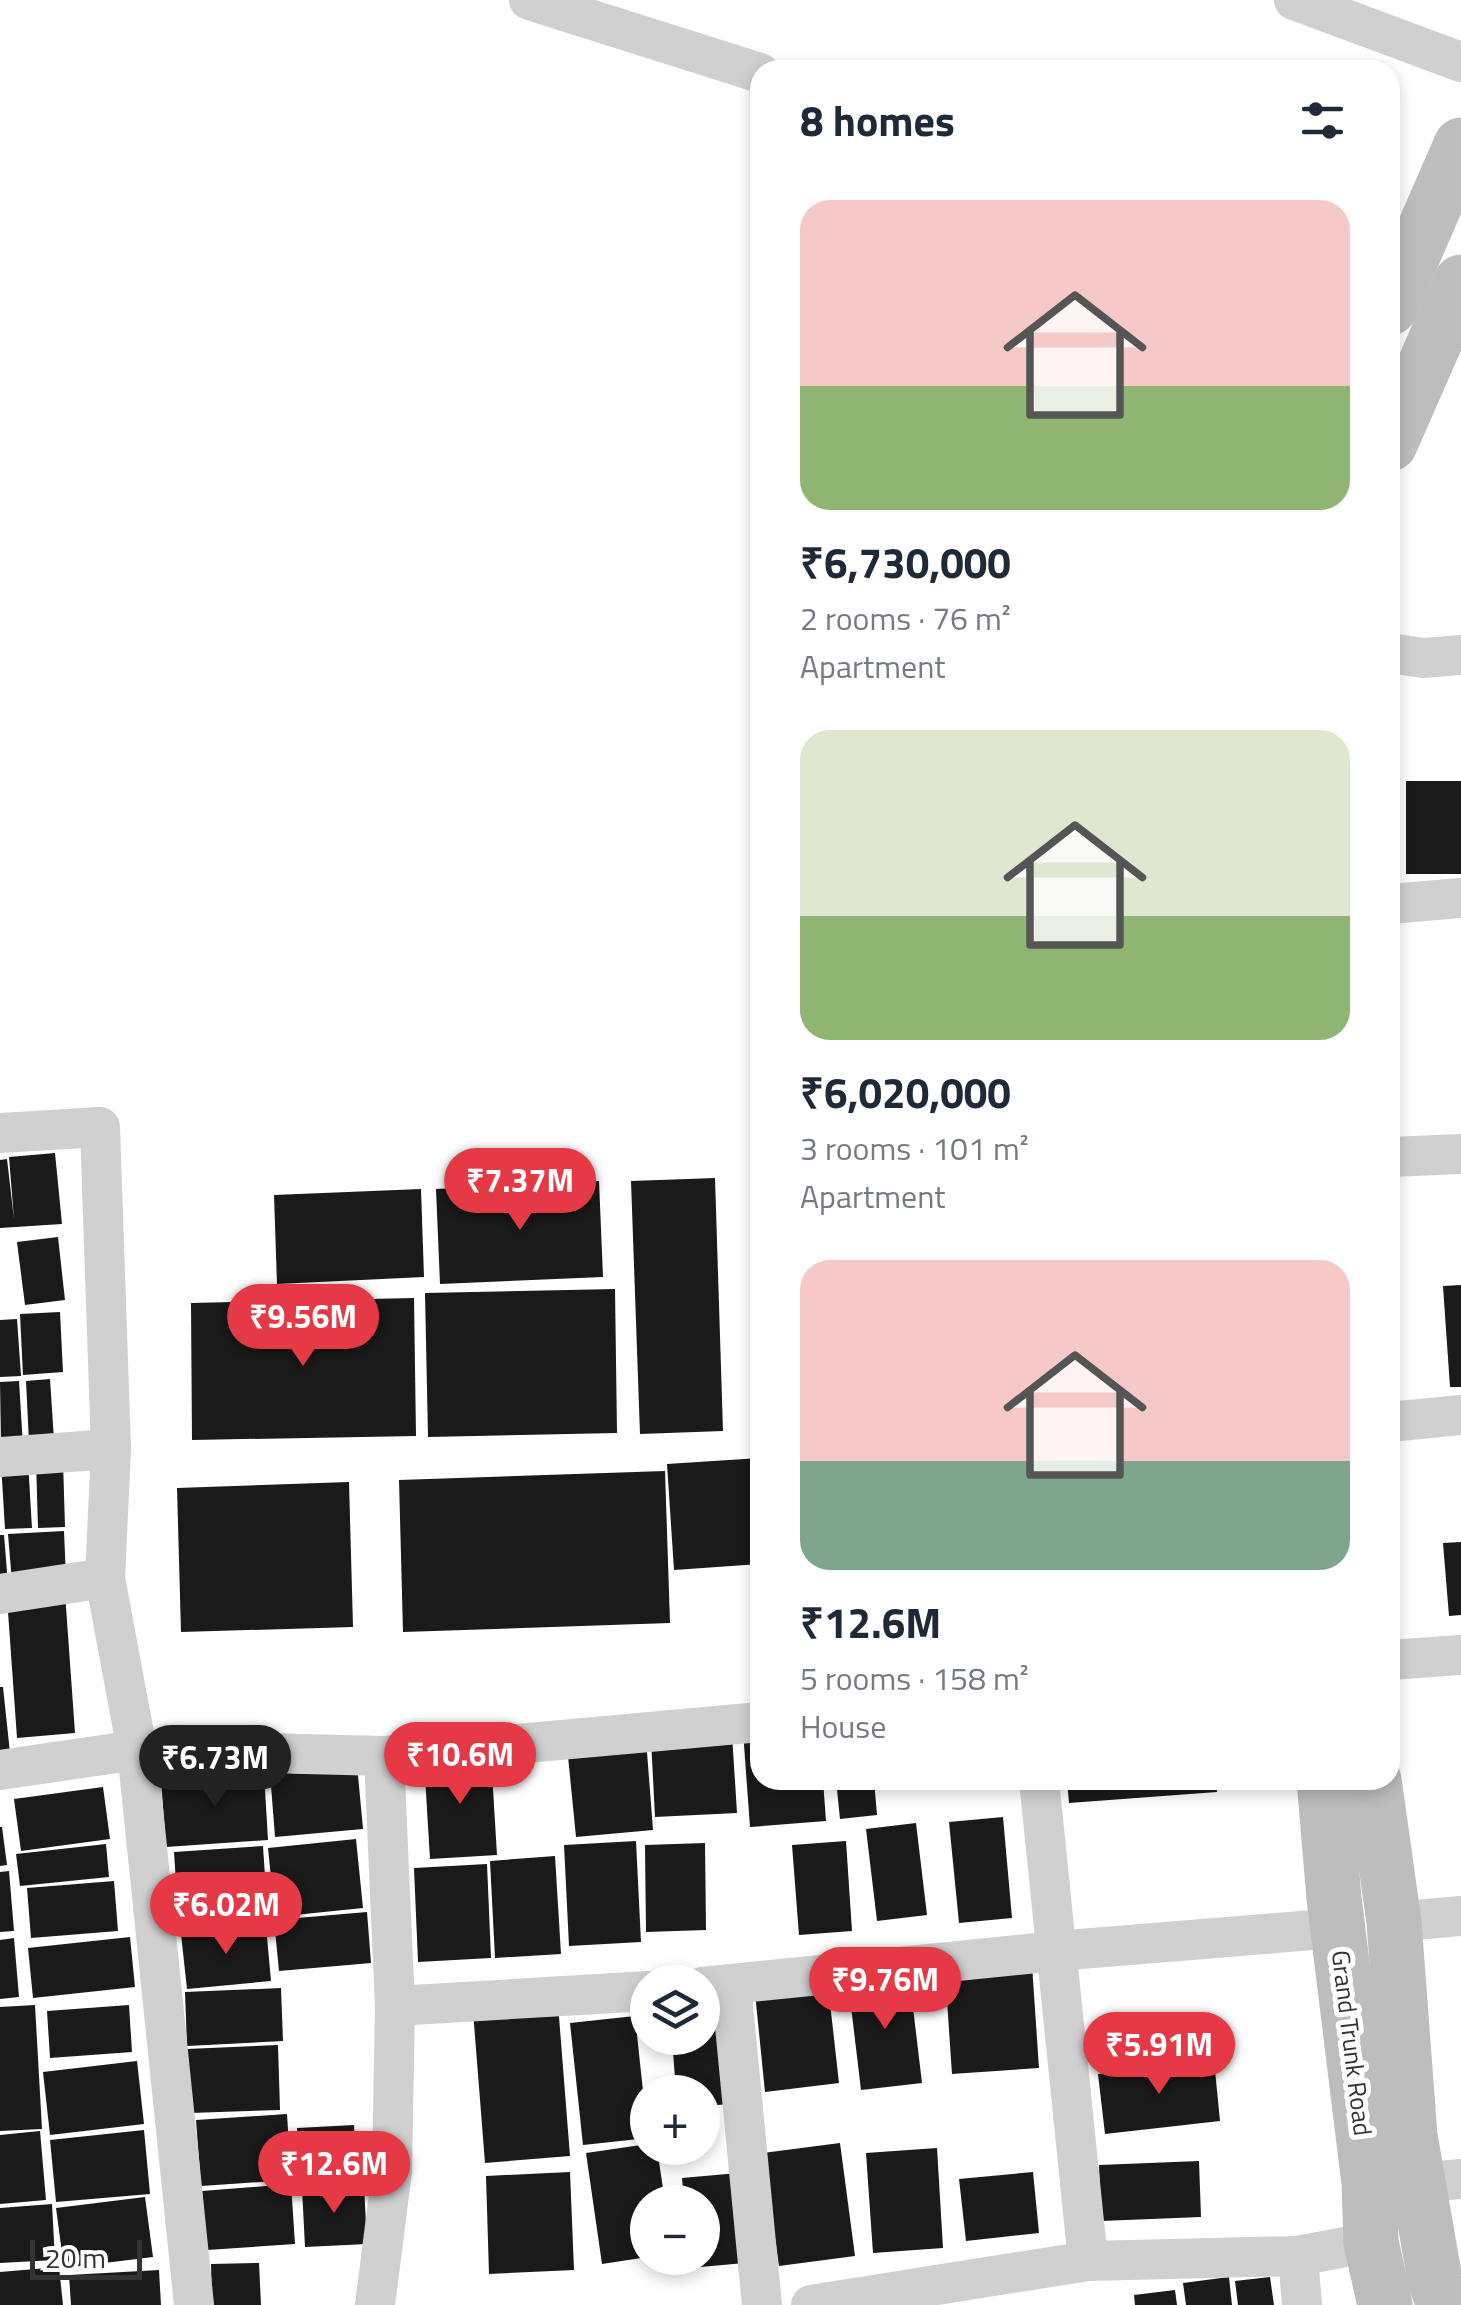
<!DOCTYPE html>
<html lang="en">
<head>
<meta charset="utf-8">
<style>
  body { margin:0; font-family:"Titillium Web",sans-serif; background:#f6f6f7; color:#1f2937; height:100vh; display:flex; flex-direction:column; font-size:38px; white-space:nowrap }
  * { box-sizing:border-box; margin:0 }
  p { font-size:32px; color:#747a83 }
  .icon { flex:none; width:55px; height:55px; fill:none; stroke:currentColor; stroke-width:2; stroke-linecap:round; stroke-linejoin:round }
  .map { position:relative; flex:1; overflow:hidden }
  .panel { position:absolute; left:750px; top:60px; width:650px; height:1730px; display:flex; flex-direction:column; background:#fff; border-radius:30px; box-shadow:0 5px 15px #0003 }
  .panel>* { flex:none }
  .controls { position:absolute; left:630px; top:1965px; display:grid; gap:20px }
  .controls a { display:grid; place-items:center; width:90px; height:90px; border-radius:50%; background:#fff; box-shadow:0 5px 15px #0003; font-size:50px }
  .scale { position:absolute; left:30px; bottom:25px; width:112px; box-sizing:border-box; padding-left:10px; border:5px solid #333; border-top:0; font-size:28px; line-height:35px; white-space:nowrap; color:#333; -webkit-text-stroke:8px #fff; paint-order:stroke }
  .price { position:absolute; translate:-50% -85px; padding:0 22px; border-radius:35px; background:#e63946; color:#fff; font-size:32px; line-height:65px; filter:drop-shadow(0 2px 5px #0008) }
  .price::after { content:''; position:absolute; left:50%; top:60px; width:30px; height:22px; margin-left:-15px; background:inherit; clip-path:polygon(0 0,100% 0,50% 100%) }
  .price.selected { background:#222; color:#fff }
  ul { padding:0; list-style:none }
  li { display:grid; align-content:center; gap:20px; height:530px; padding:0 50px }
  li span { display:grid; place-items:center; height:310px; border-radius:30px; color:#555 }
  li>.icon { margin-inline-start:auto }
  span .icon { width:180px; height:180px; fill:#fffc; stroke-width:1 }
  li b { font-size:42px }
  h2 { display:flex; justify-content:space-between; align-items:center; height:120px; padding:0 50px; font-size:42px }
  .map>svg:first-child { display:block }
  .building { fill:#1a1a1a }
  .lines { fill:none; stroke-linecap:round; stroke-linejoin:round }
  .minor { stroke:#d0d0d0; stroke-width:40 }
  .secondary { stroke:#bdbdbd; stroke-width:55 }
  .labels { text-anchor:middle; stroke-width:10; stroke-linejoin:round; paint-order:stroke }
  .street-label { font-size:25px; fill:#333; stroke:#fff }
</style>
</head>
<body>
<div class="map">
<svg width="1461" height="2305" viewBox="0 0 1461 2305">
  <rect width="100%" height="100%" fill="#fff"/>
  <g class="building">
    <rect x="1406" y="781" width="55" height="93"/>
    <polygon points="55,1153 62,1224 0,1228 0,1160 7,1159 14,1219 9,1157"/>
    <polygon points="715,1178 723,1431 640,1434 631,1181"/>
    <polygon points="599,1181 603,1277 440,1284 436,1189"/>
    <polygon points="421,1189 424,1277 277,1284 274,1195"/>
    <polygon points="58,1237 65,1300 25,1305 17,1242"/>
    <polygon points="1461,1285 1461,1387 1450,1387 1443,1286"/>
    <polygon points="615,1289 617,1433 428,1437 425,1293"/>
    <polygon points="414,1298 416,1436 192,1440 191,1303"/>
    <polygon points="60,1312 63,1372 23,1375 20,1314"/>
    <polygon points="17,1319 21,1376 0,1377 0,1320"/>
    <polygon points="50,1379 54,1440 29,1442 26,1381"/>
    <polygon points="19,1381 23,1446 1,1447 0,1382"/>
    <polygon points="760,1458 760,1564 674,1570 667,1464"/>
    <polygon points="28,1461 32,1528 5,1529 1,1463"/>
    <polygon points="63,1461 65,1527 38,1528 36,1462"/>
    <polygon points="665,1471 670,1623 403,1632 399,1480"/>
    <polygon points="349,1482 353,1627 181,1632 177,1488"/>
    <polygon points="64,1531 66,1579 12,1582 8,1534"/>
    <polygon points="0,1535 4,1535 8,1584 0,1585"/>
    <polygon points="1461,1542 1461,1615 1449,1616 1443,1543"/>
    <polygon points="65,1593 75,1733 17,1738 7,1598"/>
    <polygon points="0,1687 3,1687 10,1753 0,1754"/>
    <polygon points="760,1730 760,1780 823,1780 826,1821 750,1827 743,1731"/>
    <polygon points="732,1734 737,1813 655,1817 651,1739"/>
    <polygon points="646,1739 653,1830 576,1837 567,1746"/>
    <polygon points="491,1756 497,1855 430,1859 424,1760"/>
    <polygon points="357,1765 363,1829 275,1837 270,1773"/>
    <polygon points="264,1773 268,1840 166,1847 161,1780"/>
    <polygon points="836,1780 874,1780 877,1815 840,1819"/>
    <polygon points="1067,1780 1216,1780 1217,1792 1069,1803"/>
    <polygon points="103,1787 110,1839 21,1851 14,1799"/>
    <polygon points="1003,1817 1012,1918 959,1923 949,1822"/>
    <polygon points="916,1823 927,1915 877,1921 866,1829"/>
    <polygon points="0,1827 2,1827 7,1865 0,1866"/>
    <polygon points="356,1839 363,1908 275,1917 268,1848"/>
    <polygon points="636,1841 641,1942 569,1946 564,1845"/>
    <polygon points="846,1841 852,1931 799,1935 792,1845"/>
    <polygon points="705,1843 706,1930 646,1932 645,1845"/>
    <polygon points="106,1844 109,1877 20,1886 16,1854"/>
    <polygon points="263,1846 268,1922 179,1928 174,1852"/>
    <polygon points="555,1856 561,1954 495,1958 490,1861"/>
    <polygon points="487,1864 491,1958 418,1962 414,1868"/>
    <polygon points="9,1871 14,1931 0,1932 0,1872"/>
    <polygon points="114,1881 118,1931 31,1938 27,1888"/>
    <polygon points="367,1912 371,1963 279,1971 274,1920"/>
    <polygon points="266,1926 271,1981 187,1989 181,1934"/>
    <polygon points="130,1937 135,1987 33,1998 28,1948"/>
    <polygon points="14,1938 19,1997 0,1999 0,1940"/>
    <polygon points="1032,1965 1039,2068 952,2074 945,1971"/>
    <polygon points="909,1974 922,2083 861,2090 848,1981"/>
    <polygon points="828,1985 839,2083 765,2092 755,1993"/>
    <polygon points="281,1988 283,2041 187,2046 185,1992"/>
    <polygon points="558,2004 570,2156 485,2163 473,2011"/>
    <polygon points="35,2005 42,2129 0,2131 0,2007"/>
    <polygon points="129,2005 132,2052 50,2058 47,2011"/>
    <polygon points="727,2010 732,2104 702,2106 702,2092 676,2092 672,2038 702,2038 702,2012"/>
    <polygon points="635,2016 648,2138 583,2145 570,2023"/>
    <polygon points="278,2045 280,2110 190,2113 187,2049"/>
    <polygon points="1214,2060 1220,2121 1105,2134 1098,2074"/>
    <polygon points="137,2061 144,2124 50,2135 43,2072"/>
    <polygon points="287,2114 291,2180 201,2186 196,2120"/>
    <polygon points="354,2125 357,2174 300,2178 297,2128"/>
    <polygon points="144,2130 150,2194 56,2202 50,2140"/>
    <polygon points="40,2131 46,2200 0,2204 0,2135"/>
    <polygon points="840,2143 855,2256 779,2266 763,2153"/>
    <polygon points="648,2144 648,2148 657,2148 665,2202 648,2202 648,2257 602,2264 586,2153"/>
    <polygon points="937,2148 943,2248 873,2253 866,2153"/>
    <polygon points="1199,2161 1201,2217 1101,2221 1099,2165"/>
    <polygon points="570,2172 574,2270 489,2274 486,2176"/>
    <polygon points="1033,2172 1039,2233 966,2241 959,2179"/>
    <polygon points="738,2173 745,2263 689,2268 688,2258 702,2258 702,2202 684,2202 682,2178"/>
    <polygon points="291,2184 295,2244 207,2250 202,2191"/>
    <polygon points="364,2185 367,2244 305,2247 302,2188"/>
    <polygon points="145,2197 153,2257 64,2268 56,2208"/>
    <polygon points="52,2204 55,2260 0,2263 0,2208"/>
    <polygon points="259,2263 261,2305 212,2305 211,2264"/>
    <polygon points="59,2267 63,2305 0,2305 0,2272"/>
    <polygon points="159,2270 161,2305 71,2305 69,2275"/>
    <polygon points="1229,2277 1232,2305 1186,2305 1183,2283"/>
    <polygon points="1270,2277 1274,2305 1238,2305 1235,2281"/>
    <polygon points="1175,2290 1177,2305 1135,2305 1134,2295"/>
  </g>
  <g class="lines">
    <g class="minor">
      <polyline points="529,0 760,73"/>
      <polyline points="1294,0 1461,62"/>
      <polyline points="1390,653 1423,658 1461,655"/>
      <polyline points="1390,904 1461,898"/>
      <polyline points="0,1133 100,1127 111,1449 105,1578 137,1750 194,2305"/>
      <polyline points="1390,1157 1461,1154"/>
      <polyline points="1390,1422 1461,1415"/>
      <polyline points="0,1457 111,1449"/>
      <polyline points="0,1594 105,1578"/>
      <polyline points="1390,1660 1461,1655"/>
      <polyline points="0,1770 137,1750 384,1756 760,1722"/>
      <polyline points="1039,1780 1088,2261"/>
      <polyline points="1394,1922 1461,1916"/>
      <polyline points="731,1985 762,2305"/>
      <polyline points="702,1987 1056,1951 1337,1928"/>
      <polyline points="395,2006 648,1991"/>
      <polyline points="1418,2183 1461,2179"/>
      <polyline points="1298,2256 1302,2305"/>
      <polyline points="375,2305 392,2171 395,2006 384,1756"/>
      <polyline points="811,2305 1088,2261 1298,2256 1371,2242"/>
    </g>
    <g class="secondary">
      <polyline points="1390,308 1461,145"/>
      <polyline points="1390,444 1461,282"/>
      <polyline points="1324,1780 1334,1898 1369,2183 1371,2242 1385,2305"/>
      <polyline points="1374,1780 1394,1922 1410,2136 1435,2280 1444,2305"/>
    </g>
  </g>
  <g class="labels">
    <g class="street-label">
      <text transform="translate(1352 2043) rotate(83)" y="9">Grand Trunk Road</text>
    </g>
  </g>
</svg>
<div class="controls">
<a><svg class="icon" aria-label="layers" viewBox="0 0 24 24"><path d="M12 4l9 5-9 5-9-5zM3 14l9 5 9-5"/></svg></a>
<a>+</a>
<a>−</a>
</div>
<div class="scale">20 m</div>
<b class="price" style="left:520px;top:1233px">₹7.37M</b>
<b class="price" style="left:303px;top:1369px">₹9.56M</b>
<b class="price" style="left:460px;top:1807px">₹10.6M</b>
<b class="price selected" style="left:215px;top:1810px">₹6.73M</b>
<b class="price" style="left:226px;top:1957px">₹6.02M</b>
<b class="price" style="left:885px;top:2032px">₹9.76M</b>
<b class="price" style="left:1159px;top:2097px">₹5.91M</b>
<b class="price" style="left:334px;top:2216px">₹12.6M</b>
<section class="panel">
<h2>8 homes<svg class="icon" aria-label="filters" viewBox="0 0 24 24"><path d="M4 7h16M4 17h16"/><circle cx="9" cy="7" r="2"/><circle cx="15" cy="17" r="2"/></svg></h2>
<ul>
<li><span style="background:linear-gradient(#f6c9c9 60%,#8fb573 0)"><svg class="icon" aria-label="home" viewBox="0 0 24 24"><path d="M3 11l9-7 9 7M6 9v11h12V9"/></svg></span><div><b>₹6,730,000</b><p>2 rooms · 76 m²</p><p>Apartment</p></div></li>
<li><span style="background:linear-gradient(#dfe7d0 60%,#8fb573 0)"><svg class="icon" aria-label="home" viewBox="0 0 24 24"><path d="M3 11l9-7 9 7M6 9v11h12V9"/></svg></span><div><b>₹6,020,000</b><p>3 rooms · 101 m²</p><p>Apartment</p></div></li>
<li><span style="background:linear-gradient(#f6c9c9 65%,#7fa58c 0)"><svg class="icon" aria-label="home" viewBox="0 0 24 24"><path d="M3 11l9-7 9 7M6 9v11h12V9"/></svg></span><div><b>₹12.6M</b><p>5 rooms · 158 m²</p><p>House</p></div></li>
</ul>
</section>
</div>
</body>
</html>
